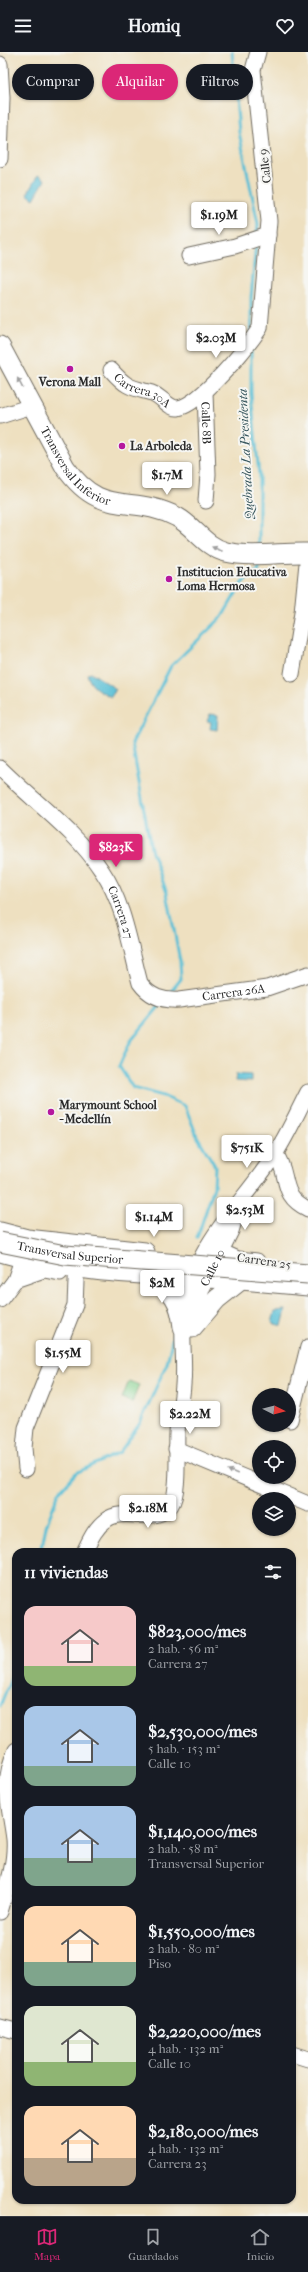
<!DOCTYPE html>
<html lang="es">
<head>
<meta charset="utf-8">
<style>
  body { margin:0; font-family:"IM FELL French Canon",serif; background:#20242c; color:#f1f3f6; height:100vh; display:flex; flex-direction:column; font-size:15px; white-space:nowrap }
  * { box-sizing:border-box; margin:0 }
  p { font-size:13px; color:#9ea1a6 }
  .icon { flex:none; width:22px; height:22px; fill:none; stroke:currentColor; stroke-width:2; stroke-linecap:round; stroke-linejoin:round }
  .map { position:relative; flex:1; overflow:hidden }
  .panel { position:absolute; left:12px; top:1496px; width:284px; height:656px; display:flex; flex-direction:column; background:#171b24; border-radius:12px; box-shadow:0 1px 3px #0004 }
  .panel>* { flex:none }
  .top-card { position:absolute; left:12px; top:12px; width:284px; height:36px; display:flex; gap:8px }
  .needle { width:26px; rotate:96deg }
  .fabs { position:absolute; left:252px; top:1336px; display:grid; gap:8px }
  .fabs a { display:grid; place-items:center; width:44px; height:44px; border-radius:50%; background:#171b24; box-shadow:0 1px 3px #0004; font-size:20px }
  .price { position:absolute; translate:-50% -34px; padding:0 9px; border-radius:4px; background:#fff; color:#222; font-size:13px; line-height:26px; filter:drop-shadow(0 1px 2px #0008) }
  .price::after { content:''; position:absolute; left:50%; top:24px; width:12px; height:9px; margin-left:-6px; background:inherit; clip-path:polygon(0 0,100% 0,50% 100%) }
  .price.on { background:#db2777; color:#fff }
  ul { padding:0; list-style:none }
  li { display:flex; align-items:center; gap:12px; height:100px; padding:0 12px }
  li span { display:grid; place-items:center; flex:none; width:112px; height:80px; border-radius:12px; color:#555 }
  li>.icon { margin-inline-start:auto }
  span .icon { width:48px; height:48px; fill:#fffc; stroke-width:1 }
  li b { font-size:17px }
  h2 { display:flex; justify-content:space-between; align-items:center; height:48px; padding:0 12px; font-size:17px }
  .pill { padding:0 14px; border-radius:18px; background:#171b24; box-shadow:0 1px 3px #0004; font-size:14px; line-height:36px }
  .pill.on { background:#db2777; color:#fff }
  header { display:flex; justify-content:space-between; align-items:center; height:52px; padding:0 12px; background:#171b24; font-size:18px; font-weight:700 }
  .tabs { display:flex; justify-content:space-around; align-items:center; height:56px; border-top:1px solid #363941; background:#171b24; font-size:11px; color:#9ea1a6 }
  .tabs a { display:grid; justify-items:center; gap:2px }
  .tabs .on { color:#db2777 }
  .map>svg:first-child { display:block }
  .green { fill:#87d390; stroke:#597f5e }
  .water { fill:#58bfd6; stroke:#427580 }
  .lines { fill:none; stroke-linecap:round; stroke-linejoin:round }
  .stream { stroke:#58bfd6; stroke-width:3 }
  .minor-casing { stroke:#6f6a5f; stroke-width:17 }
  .major-casing { stroke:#6f6a5f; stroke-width:21 }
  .minor { stroke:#fff; stroke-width:15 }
  .major { stroke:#fff; stroke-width:19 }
  .major-bridge-casing { stroke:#6f6a5f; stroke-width:21; stroke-linecap:butt }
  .major-bridge { stroke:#fff; stroke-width:19 }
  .oneway { fill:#a0a0a0 }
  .poi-dot { fill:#b5179e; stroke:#f6f6f2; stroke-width:1.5 }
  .labels { text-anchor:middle; stroke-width:4; stroke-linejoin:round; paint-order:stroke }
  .street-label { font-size:12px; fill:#2b2b2b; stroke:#f6f6f2 }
  .poi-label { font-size:12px; font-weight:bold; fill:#2b2b2b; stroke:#f6f6f2; text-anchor:start }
  .water-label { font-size:13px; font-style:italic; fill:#38575e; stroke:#f6f6f2 }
</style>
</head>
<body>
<header><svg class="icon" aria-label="menu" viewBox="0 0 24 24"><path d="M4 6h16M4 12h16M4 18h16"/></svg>Homiq<svg class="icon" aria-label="heart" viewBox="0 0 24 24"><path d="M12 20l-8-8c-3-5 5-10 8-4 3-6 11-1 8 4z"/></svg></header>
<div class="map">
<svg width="308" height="2164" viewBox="0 0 308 2164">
  <rect width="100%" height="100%" fill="#f6f6f2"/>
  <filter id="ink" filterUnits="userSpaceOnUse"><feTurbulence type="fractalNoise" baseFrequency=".025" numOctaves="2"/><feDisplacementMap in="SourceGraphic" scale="8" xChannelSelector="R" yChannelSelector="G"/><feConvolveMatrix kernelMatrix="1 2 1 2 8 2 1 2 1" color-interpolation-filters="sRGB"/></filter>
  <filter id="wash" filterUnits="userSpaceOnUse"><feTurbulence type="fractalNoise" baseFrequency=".012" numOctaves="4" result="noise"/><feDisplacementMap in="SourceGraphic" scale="16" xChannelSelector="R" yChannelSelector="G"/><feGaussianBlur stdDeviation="0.9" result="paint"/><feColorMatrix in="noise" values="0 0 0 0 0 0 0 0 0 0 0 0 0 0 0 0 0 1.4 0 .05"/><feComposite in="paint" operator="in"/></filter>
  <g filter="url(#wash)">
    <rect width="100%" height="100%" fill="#eee0c0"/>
    <polygon class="green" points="129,1329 139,1333 132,1351 122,1346"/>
    <g class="water">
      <polygon points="38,123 45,128 34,147 27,142"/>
      <path d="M 92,621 L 116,637 L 111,645 C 100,638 91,637 87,622 Z"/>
      <polygon points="210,662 218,663 217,678 210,677 211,670 207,669"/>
      <polygon points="236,1022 251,1023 251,1030 235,1029"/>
      <polygon points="286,1258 282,1274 272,1271 275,1259"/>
    </g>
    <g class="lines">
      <g class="stream">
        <polyline points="232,0 239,80 258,172 257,182"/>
        <polyline points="251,279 251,246 256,191"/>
        <polyline points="251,297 251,341 259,423 259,497"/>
        <polyline points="168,943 181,927 180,909 167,841 151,797 132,691 171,614 222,565 242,531 259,518 259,508"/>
        <polyline points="162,951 130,990 119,1014 133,1036 163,1044 185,1054 197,1084 215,1114 214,1135 197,1186"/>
        <polyline points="41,1500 46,1474 59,1440 76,1421 120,1400 140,1371 167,1311 175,1275"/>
        <polyline points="0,1654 16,1614"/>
      </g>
    </g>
  </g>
  <g filter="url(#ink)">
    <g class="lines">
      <g class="minor-casing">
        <g id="minor">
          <polyline points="0,12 2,46 0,107"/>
          <polyline points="189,204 235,194 268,183"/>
          <path id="s1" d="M 111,318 C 127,336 130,335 152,341 C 161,344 169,357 178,356 C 200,353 248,294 260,276 L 269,169 L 253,18 L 258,0"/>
          <path id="s2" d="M 205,341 L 208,422 L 206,449"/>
          <polyline points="0,364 32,354"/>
          <polyline points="292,622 302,561 308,501"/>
          <path id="s3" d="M 0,716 C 34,750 76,779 102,819 C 124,851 130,894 140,931 C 150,945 163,949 179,948 L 267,936 L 308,922"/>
          <path d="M 275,1101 C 291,1123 278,1143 308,1157"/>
          <polyline points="220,1199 238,1207 257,1209"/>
          <polyline points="15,1228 44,1218 60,1221"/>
          <polyline points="0,1248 15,1228 26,1196"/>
          <path id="s4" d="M 192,1274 L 202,1237 L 231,1179 L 238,1156"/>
          <polyline points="290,1368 308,1295"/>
          <polyline points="176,1397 308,1452"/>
          <polyline points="26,1417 24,1396 26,1376 75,1253 77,1206"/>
          <path d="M 84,1500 C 90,1488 95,1476 106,1468 C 124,1454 157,1474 171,1453 C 180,1440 176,1398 177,1381 C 178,1365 182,1349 183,1333 C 185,1313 182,1294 183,1275 C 188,1195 235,1163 275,1102 C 288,1082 297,1061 308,1040"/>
          <path d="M 0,1860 C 6,1838 16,1811 14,1787 C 10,1754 0,1731 16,1698"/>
          <polyline points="0,1975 16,1979"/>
          <polyline points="292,2002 308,2007"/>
        </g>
      </g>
      <g class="major-casing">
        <g id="major">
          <path id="s5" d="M 0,294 L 65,415 C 102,468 131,441 177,465 C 195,475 205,495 226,500 C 253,506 281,500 308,501"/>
          <polyline points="0,1180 27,1187 145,1200"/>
          <path d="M 0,1200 C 79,1223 160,1222 241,1228 C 264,1230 286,1232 308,1234"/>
          <path d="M 151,1223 C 173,1240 180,1247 183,1275"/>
          <polyline points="192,1276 217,1247 241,1228"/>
        </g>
      </g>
      <use href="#minor" class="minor"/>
      <use href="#major" class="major"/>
      <g class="major-bridge-casing">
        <g id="major-bridge">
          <path id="s6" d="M 0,1190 L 65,1203 L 308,1222"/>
        </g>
      </g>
      <use href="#major-bridge" class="major-bridge"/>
    </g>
    <defs><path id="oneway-solid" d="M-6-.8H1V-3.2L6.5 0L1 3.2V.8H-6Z"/></defs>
    <g class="oneway">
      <use href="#oneway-solid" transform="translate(20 331) rotate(-118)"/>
      <use href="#oneway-solid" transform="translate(217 497) rotate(-158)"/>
      <use href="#oneway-solid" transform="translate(233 1420) rotate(-157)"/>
    </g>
  </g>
  <g class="poi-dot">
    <circle cx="70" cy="317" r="4"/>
    <circle cx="122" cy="394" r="4"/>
    <circle cx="169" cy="527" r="4"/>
    <circle cx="51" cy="1060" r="4"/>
  </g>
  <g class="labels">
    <g class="street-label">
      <text transform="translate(265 114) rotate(-97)" y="4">Calle 9</text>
      <text dy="4" stroke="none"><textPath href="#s1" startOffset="38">Carrera 30A</textPath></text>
      <text dy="4" stroke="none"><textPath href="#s2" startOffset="30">Calle 8B</textPath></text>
      <text dy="4" stroke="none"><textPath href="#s5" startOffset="144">Transversal Inferior</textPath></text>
      <text dy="4" stroke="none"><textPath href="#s3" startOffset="191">Carrera 27</textPath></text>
      <text dy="4" stroke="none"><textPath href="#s3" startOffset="364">Carrera 26A</textPath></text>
      <text dy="4" stroke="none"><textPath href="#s6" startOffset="71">Transversal Superior</textPath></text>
      <text transform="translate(264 1209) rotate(8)" y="4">Carrera 25</text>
      <text dy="4" stroke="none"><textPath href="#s4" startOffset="62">Calle 10</textPath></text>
    </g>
    <g class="poi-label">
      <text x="70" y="334" text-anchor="middle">Verona Mall</text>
      <text x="130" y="398">La Arboleda</text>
      <text x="177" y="524">Institucion Educativa<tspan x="177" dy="14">Loma Hermosa</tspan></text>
      <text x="59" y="1057">Marymount School<tspan x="59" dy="14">- Medellín</tspan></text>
    </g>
    <g class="water-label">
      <text transform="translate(245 402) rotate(-93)" y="5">Quebrada La Presidenta</text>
    </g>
  </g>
</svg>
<div class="fabs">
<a><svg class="needle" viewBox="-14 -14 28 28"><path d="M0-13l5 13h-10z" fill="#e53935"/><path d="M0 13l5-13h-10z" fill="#9ea1a6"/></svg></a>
<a><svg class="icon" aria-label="locate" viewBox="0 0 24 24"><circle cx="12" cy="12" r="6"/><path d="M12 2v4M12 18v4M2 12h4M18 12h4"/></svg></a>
<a><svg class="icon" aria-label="layers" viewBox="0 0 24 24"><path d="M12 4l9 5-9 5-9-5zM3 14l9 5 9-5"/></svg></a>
</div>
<b class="price" style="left:219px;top:184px">$1.19M</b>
<b class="price" style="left:216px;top:307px">$2.03M</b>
<b class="price" style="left:167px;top:444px">$1.7M</b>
<b class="price on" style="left:116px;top:816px">$823K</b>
<b class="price" style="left:247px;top:1117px">$751K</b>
<b class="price" style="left:245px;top:1179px">$2.53M</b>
<b class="price" style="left:154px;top:1186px">$1.14M</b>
<b class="price" style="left:162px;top:1252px">$2M</b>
<b class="price" style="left:63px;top:1322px">$1.55M</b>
<b class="price" style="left:190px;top:1383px">$2.22M</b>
<b class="price" style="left:148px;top:1477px">$2.18M</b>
<div class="top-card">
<a class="pill">Comprar</a>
<a class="pill on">Alquilar</a>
<a class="pill">Filtros</a>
</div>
<section class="panel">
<h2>11 viviendas<svg class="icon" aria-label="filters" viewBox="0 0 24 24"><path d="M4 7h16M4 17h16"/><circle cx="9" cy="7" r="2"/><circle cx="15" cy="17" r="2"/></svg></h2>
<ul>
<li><span style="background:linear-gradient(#f6c9c9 75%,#8fb573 0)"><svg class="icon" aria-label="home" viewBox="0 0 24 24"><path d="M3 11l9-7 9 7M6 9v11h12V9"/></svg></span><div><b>$823,000/mes</b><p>2 hab. · 56 m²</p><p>Carrera 27</p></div></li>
<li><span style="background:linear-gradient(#a9c7e8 75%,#7fa58c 0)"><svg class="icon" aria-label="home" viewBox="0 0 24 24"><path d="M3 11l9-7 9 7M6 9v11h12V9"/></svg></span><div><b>$2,530,000/mes</b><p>5 hab. · 153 m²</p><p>Calle 10</p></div></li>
<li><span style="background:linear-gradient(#a9c7e8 65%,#7fa58c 0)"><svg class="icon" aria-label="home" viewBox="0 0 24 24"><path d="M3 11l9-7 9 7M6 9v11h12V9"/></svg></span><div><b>$1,140,000/mes</b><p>2 hab. · 58 m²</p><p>Transversal Superior</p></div></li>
<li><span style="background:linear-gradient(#ffd9b3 70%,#7fa58c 0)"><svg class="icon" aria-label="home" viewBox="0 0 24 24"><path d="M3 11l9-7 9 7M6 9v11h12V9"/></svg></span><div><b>$1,550,000/mes</b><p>2 hab. · 80 m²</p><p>Piso</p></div></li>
<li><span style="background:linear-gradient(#dfe7d0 70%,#8fb573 0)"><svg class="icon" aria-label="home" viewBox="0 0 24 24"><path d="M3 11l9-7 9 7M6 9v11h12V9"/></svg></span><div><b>$2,220,000/mes</b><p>4 hab. · 132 m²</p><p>Calle 10</p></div></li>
<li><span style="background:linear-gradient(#ffd9b3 65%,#b9a48a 0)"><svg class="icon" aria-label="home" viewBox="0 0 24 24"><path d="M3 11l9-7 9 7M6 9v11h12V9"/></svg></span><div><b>$2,180,000/mes</b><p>4 hab. · 132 m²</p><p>Carrera 23</p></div></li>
</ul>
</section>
</div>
<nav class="tabs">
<a class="on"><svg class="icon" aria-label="map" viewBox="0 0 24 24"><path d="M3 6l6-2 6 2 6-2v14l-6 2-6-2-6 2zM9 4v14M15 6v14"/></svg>Mapa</a>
<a><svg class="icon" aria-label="saved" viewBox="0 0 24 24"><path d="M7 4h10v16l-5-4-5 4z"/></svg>Guardados</a>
<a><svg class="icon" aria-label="home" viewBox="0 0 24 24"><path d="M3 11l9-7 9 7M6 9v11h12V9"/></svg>Inicio</a>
</nav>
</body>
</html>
